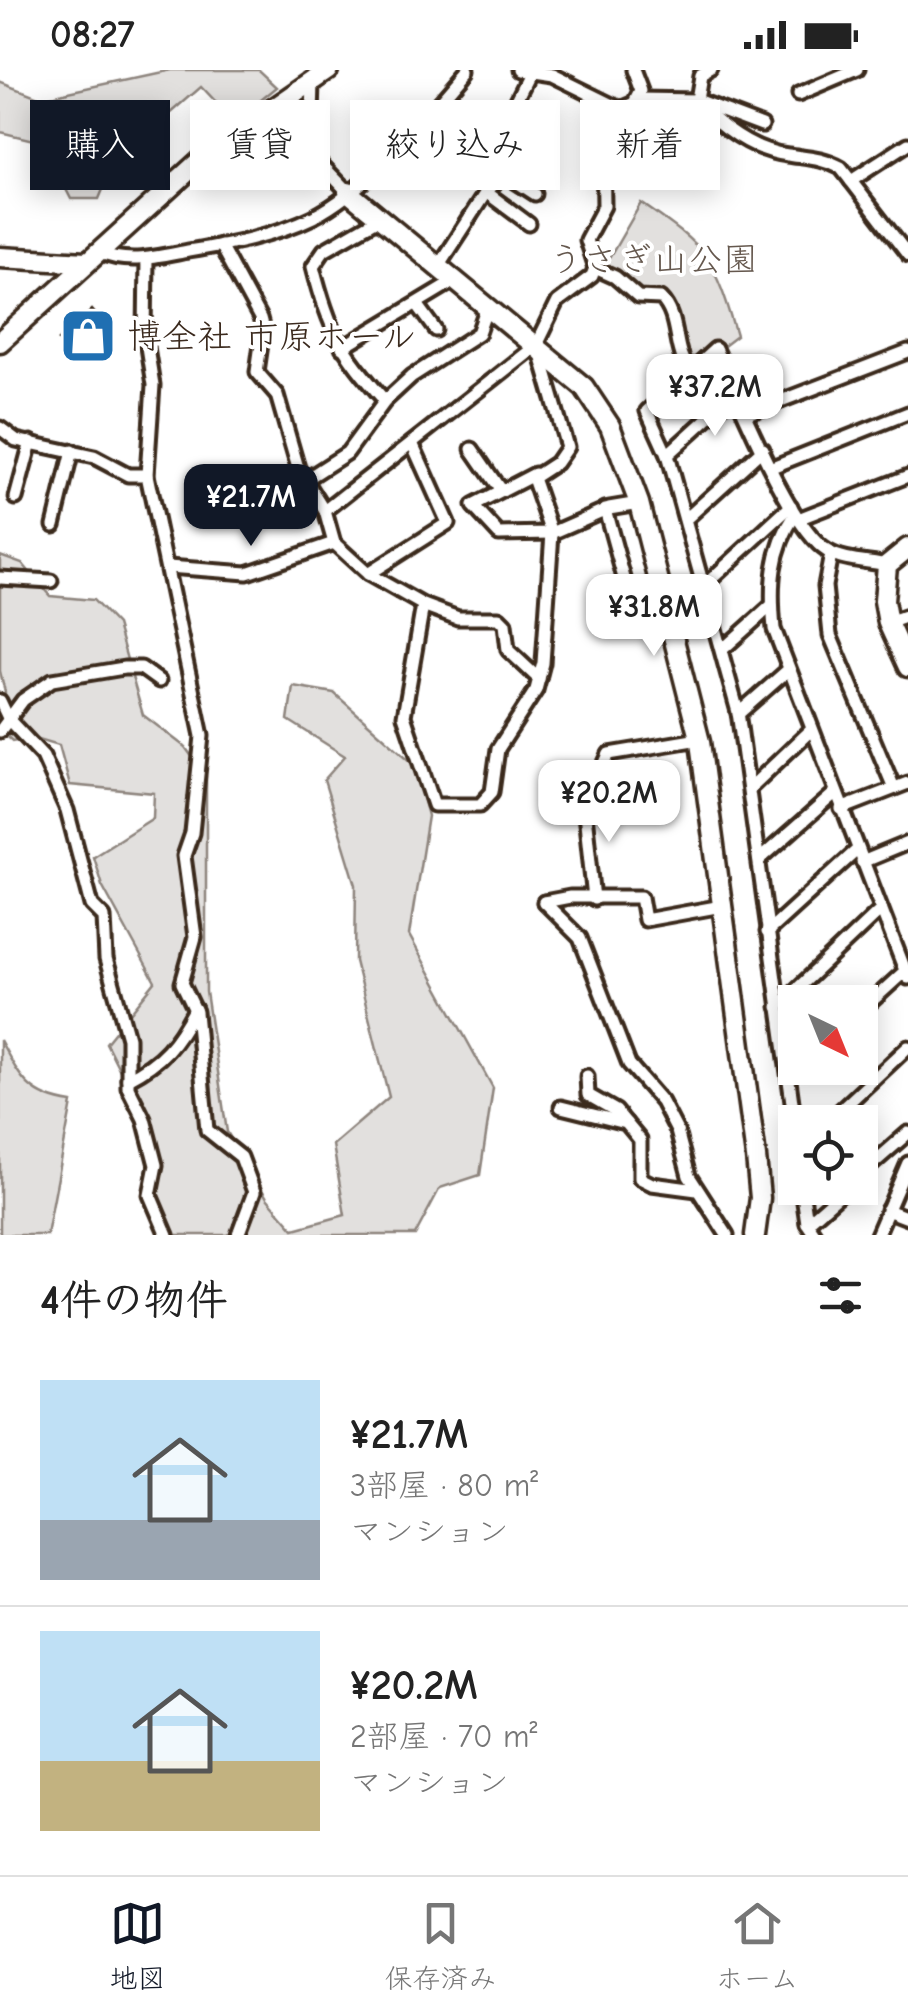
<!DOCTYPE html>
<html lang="ja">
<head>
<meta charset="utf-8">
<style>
  body { margin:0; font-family:"Comic Neue","Klee One",sans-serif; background:#f6f6f6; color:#222; height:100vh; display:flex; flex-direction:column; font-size:38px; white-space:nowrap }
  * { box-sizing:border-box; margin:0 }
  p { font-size:32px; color:#767676 }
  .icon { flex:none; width:55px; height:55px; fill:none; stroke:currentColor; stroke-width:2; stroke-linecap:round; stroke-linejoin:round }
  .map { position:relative; height:1165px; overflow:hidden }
  .side { display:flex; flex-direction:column; background:#fff; flex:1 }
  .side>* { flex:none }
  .top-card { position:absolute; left:30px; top:30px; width:850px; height:90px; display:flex; gap:20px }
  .needle { width:65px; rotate:137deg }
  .buttons { position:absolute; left:778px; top:915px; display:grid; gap:20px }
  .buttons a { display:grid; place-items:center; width:100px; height:100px; border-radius:0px; background:#fff; box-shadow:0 5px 25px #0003; font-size:50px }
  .price { position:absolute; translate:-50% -85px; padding:0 22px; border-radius:20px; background:#fff; color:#222; font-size:32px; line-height:65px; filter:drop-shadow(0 2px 5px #0008) }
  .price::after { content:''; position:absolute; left:50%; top:60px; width:30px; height:22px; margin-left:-15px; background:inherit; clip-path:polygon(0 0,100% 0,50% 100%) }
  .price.active { background:#111827; color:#fff }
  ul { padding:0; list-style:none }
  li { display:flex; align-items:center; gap:30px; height:250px; padding:0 40px }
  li+li { border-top:2px solid #e0e0e0 }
  li span { display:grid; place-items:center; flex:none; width:280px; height:200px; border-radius:0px; color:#555 }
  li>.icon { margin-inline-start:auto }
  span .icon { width:120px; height:120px; fill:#fffc; stroke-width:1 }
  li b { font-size:42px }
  h2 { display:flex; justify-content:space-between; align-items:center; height:120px; padding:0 40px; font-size:42px }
  .chip { padding:0 35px; border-radius:0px; background:#fff; box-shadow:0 5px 25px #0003; font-size:35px; line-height:90px }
  .chip.active { background:#111827; color:#fff }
  .status { display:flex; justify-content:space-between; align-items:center; height:70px; padding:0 50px; background:#fff; direction:ltr }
  .status svg { height:28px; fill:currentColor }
  .dock { display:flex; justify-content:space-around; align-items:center; height:140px; border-top:2px solid #e0e0e0; background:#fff; font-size:28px; color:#767676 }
  .dock a { display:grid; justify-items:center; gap:5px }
  .dock .active { color:#111827 }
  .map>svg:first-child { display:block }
  .green { fill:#e2e0de; stroke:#8e857e; stroke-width:2.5 }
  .building { fill:#cfcac7; stroke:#3b2a1e; stroke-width:2.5 }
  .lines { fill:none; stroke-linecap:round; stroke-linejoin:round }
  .street-casing { stroke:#3b2a1e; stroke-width:19 }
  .secondary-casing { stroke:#3b2a1e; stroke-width:25 }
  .street { stroke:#fff; stroke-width:11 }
  .secondary { stroke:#fff; stroke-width:18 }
  .labels { text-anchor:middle; stroke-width:8; stroke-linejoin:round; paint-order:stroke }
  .park-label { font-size:35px; fill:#65584e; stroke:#fff }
  .poi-label { font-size:35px; fill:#3b2a1e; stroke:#fff; text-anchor:start }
</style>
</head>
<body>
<div class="status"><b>08:27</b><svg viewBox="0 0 49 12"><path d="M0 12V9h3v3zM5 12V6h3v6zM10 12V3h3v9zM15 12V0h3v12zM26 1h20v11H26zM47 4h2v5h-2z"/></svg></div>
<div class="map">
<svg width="908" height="1165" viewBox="0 0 908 1165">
  <rect width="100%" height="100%" fill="#fff"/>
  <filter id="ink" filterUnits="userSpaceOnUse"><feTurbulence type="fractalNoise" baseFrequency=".01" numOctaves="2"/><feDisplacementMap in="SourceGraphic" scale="20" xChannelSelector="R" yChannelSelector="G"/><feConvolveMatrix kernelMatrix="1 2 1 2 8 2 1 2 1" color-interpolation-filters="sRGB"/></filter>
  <g filter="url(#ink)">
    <g class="green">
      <polygon points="170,0 259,0 277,17 234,52 201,17 114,93 99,129 71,129 42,72 0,62 0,12 41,28"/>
      <path d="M 641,133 C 708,179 714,187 737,266 L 691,301 L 670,237 L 638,227 L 603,199 Z"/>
      <polygon points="0,485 22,493 50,526 93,530 117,555 143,645 185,677 206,706 206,922 227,1062 267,1128 294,1159 345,1145 333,1075 389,1027 355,891 356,815 324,710 345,686 288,650 293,616 334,623 414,694 428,746 409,865 493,1018 480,1105 440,1118 415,1165 162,1165 143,1046 106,973 155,912 102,815 93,786 153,748 154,723 70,715 59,675 32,667 12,671 0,660 5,622 0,601"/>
      <path d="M 0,970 C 20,1007 28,1027 72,1033 L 47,1165 L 0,1165 Z"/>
    </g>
    <polygon class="building" points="92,240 113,264 80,293 59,270"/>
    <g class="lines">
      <g class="street-casing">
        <g id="street">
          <polyline points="518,0 552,5 621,39 635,33 641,21 633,0"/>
          <path d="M 711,0 L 700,6 L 696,30 C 719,55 752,81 788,85 C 807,88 823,88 841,98 L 908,185"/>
          <polyline points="798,25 857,0"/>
          <polyline points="639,29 696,30 762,55"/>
          <polyline points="281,30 305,77 348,122"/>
          <polyline points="417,56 479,110 486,122 438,196"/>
          <polyline points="311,84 313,11"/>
          <polyline points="462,94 515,33 530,3"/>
          <polyline points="851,111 908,74"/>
          <path d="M 380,148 L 324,180 L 313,196 C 330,263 340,279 385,331"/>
          <polyline points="529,154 486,122 504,104 535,124"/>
          <polyline points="220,175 260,249 263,260 257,302 277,325 298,398 325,441 334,473 368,504 423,535 458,548 499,548 505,554 508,580 539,609"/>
          <path d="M 98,182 C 128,195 156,187 188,181 C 230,174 274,166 313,147 C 369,119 426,47 467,0"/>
          <polyline points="146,189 145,264 153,315 147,405 202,666 192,763 184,786 195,867 182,913 196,942 207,1060 241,1087 254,1122 238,1165"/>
          <path d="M 595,198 L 615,207 L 638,227 L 661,228 C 682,249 671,283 691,301"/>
          <polyline points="417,234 436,260"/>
          <polyline points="342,278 455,210"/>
          <polyline points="747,344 908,282"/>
          <polyline points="0,358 16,370 94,387 128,405 147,405"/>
          <polyline points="472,379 501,421"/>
          <polyline points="667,385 736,322"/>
          <polyline points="772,397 908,343"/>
          <polyline points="535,404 473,436 499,464 552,463 609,438 639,433"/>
          <polyline points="305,410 347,383 385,331 412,306 479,263 488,237"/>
          <polyline points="16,428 31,372"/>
          <polyline points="605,439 627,519 659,514"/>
          <polyline points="325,441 536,275 557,232 592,206 595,198 586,170 604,136 603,74 628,37"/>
          <path d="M 795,445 C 771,481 770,516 774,559 L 908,908"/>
          <polyline points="686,449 763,379"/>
          <polyline points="798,449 908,406"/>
          <polyline points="54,455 72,381"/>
          <polyline points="831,484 825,516 830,565 894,718"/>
          <polyline points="168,497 247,503 334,473"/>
          <polyline points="368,504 448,453 412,373"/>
          <polyline points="0,508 51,511"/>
          <polyline points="705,515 791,436"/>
          <polyline points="423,535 404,646 434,735 480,735 492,722 498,679 536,620 543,593 552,463 533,408 556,393 567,377 540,284"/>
          <polyline points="888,553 908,546"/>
          <polyline points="722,580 772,535"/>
          <polyline points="0,631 9,650 43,686 67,740 92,835 104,847 106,889 128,968 128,1017 144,1049 156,1095 150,1125 167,1165"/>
          <polyline points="738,644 788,600"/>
          <polyline points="0,661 23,630 52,610 124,598 141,598 159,611"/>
          <polyline points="607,718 605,693 609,684 699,669"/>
          <polyline points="750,718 810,661"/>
          <polyline points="583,725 594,829"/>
          <polyline points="841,739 908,713"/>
          <polyline points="759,790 835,723"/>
          <polyline points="862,792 908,773"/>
          <polyline points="544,832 580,868 629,994 662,1032 677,1061 689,1106 727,1165"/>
          <polyline points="544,832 570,827 641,827 645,850 722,836"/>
          <polyline points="767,862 857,780"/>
          <polyline points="778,937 881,839"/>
          <polyline points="860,942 905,901"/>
          <polyline points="587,1006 588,1025 616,1041 626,1053"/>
          <path d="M 128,1009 C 163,991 177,973 195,939"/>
          <polyline points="561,1037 626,1053 640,1070 640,1108 652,1114 697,1120"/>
          <polyline points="828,1052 908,977"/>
          <path d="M 795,1054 L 738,642 L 667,385 L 647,341 L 715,279 C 737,324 789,458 827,481 C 843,491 869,491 887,495"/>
          <polyline points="860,1105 908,1063"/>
          <polyline points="802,1118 807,1153 815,1165"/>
          <polyline points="887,1140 908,1148"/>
          <polyline points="807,1153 847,1118"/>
          <polyline points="877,1165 908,1093"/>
        </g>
      </g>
      <g class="secondary-casing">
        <g id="secondary">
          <polyline points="348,122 584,317 610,356 639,433 700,672 756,1087 760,1128 755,1165"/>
          <polyline points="0,187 86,192"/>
          <polyline points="0,272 206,85 329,0"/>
          <polyline points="908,478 887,495 884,531 888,553 908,597"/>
        </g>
      </g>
      <use href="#street" class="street"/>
      <use href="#secondary" class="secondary"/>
    </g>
  </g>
  <defs>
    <g id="shop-square" transform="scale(2.875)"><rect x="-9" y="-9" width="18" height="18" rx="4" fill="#1f6fb2" stroke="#fff"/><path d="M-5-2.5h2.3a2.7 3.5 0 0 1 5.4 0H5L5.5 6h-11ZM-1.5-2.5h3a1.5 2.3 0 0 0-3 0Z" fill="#fff"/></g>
  </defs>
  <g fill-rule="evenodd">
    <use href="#shop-square" x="88" y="266"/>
  </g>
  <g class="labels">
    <g class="park-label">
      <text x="653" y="201">うさぎ山公園</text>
    </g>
    <g class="poi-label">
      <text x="127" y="278">博全社 市原ホール</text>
    </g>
  </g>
</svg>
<div class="buttons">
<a><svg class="needle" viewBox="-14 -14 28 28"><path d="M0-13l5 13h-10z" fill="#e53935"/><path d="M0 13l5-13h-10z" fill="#767676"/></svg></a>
<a><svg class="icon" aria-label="locate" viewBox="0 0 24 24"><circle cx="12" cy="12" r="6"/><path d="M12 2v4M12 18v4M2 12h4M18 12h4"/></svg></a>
</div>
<b class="price" style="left:715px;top:369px">¥37.2M</b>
<b class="price active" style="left:251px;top:479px">¥21.7M</b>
<b class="price" style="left:654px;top:589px">¥31.8M</b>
<b class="price" style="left:609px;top:775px">¥20.2M</b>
<div class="top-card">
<a class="chip active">購入</a>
<a class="chip">賃貸</a>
<a class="chip">絞り込み</a>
<a class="chip">新着</a>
</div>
</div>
<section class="side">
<h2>4件の物件<svg class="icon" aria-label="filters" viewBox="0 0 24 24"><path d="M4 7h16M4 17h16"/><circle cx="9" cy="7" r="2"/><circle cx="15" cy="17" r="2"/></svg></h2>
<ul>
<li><span style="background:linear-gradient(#bfe0f5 70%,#9aa5b1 0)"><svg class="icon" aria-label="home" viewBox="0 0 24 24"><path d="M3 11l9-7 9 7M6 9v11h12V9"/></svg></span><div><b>¥21.7M</b><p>3部屋 · 80 m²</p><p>マンション</p></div></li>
<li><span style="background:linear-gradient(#bfe0f5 65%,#c2b280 0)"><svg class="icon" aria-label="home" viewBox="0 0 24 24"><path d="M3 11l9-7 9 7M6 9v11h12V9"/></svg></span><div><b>¥20.2M</b><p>2部屋 · 70 m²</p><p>マンション</p></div></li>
</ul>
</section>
<nav class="dock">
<a class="active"><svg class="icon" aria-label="map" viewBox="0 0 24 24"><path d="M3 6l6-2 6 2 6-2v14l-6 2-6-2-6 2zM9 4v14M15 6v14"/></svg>地図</a>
<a><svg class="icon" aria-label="saved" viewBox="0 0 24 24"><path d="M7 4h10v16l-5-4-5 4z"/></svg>保存済み</a>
<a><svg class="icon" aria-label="home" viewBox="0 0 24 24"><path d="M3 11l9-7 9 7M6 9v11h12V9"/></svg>ホーム</a>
</nav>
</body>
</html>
